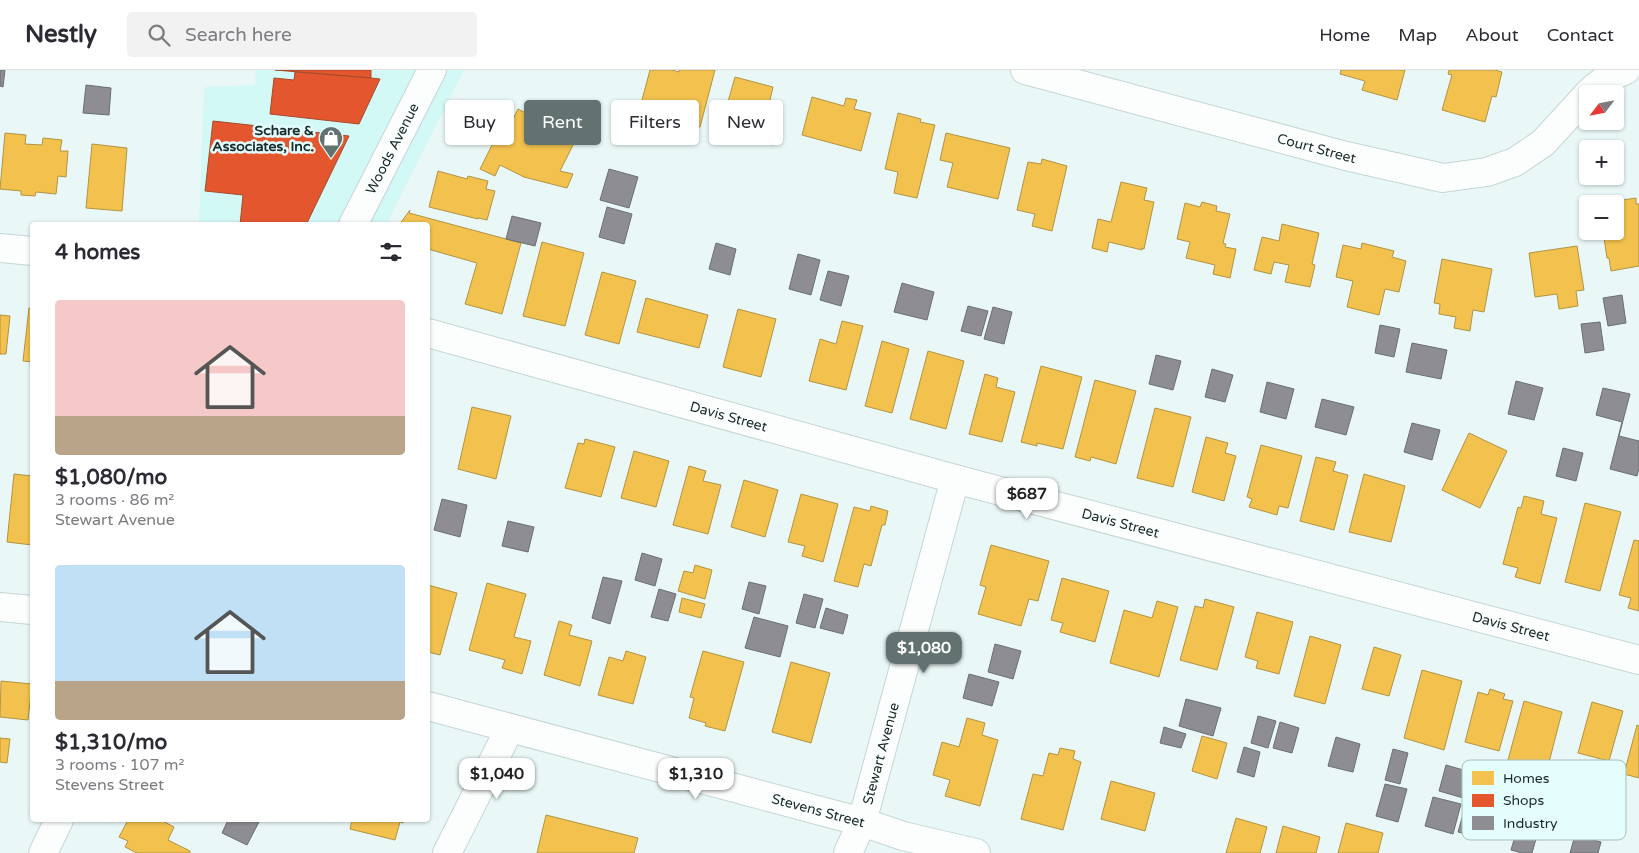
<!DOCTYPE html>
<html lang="en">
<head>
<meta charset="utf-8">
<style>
  body { margin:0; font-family:"Varela Round",sans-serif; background:#f2f2f3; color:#2b2b33; height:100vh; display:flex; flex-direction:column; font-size:19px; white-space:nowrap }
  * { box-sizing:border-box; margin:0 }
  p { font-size:16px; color:#7c7c81 }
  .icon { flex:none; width:28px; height:28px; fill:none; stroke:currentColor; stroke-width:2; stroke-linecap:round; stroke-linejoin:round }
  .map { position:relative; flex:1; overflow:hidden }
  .details { position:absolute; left:30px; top:152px; width:400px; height:600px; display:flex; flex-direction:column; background:#fff; border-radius:5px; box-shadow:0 1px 4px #0004 }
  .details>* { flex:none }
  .hud { position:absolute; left:445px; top:30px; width:475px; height:45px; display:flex; gap:10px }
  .needle { width:32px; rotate:238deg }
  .tools { position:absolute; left:1579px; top:15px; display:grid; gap:10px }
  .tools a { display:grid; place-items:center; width:45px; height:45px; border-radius:5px; background:#fff; box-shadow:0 1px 4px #0004; font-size:25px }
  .price { position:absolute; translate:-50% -42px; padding:0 11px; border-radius:10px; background:#fff; color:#222; font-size:16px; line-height:32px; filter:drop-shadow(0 1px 2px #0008) }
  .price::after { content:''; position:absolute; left:50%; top:30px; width:15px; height:11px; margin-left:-8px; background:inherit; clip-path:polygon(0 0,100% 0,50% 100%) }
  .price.on { background:#617271; color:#fff }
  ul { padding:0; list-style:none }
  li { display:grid; align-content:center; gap:10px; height:265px; padding:0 25px }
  li span { display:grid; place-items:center; height:155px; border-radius:5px; color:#555 }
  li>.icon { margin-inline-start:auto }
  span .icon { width:90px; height:90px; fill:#fffc; stroke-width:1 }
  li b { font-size:21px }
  h2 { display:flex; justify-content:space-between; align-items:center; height:60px; padding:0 25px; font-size:21px }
  .chip { padding:0 18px; border-radius:5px; background:#fff; box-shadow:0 1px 4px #0004; font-size:18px; line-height:45px }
  .chip.on { background:#617271; color:#fff }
  header { display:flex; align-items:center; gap:30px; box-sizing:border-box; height:70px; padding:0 25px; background:#fff; border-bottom:1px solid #e1e1e2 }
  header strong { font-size:24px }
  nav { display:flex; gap:28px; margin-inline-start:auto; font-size:18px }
  .search { width:350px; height:45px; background:#f2f2f3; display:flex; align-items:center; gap:12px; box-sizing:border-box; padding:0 18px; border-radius:5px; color:#7c7c81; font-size:19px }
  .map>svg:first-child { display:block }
  .built { fill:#d2f9f6 }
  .homes { fill:#f2c14e; stroke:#b19443 }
  .shops { fill:#e4572e; stroke:#a74a2c }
  .industry { fill:#8d8d92; stroke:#6a6f72 }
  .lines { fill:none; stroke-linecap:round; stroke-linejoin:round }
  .minor-casing { stroke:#c5d6d4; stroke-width:30 }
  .minor { stroke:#fcfefe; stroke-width:28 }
  .labels { text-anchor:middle; stroke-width:5; stroke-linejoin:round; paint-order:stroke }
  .poi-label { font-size:14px; font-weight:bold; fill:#182a29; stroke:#e3fefc; text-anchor:end }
  .street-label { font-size:14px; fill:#182a29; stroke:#e3fefc }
  .key { fill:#e3fefc; stroke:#a6bebd; stroke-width:1 }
  .key-label { font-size:14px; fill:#182a29 }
</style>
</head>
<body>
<header>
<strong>Nestly</strong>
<div class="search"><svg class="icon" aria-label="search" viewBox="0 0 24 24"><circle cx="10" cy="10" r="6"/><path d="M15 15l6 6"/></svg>Search here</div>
<nav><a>Home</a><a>Map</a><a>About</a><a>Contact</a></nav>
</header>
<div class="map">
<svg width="1639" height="783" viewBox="0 0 1639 783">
  <rect width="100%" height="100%" fill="#e9f8f7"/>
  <polygon class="built" points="256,0 464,0 386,155 199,155 204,17 255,15"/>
  <g class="homes">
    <polygon points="650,0 672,0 679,2 679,0 715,0 700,57 667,48 665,45 660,63 635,56"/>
    <polygon points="1341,0 1405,0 1397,30 1362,20 1365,11 1340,4"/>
    <polygon points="1449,0 1495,0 1502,2 1496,27 1492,26 1485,52 1442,40 1452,5 1448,4"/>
    <polygon points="735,7 773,17 767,43 780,46 772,75 720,60"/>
    <polygon points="812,27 844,36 846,28 857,30 854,39 871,43 861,81 802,65"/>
    <polygon points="518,39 576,69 560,101 573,104 567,118 524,107 500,95 495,106 480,99 495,69 502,72"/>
    <polygon points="898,43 921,49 920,52 935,55 917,128 894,123 898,102 885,99"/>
    <polygon points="5,63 26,65 25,74 42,75 43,68 62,70 60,81 68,81 66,107 58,106 56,124 36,122 35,126 21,125 21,121 0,119"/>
    <polygon points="946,63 1010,78 998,129 947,117 953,93 940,90"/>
    <polygon points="92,74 127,78 122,141 86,138"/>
    <polygon points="1042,89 1067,96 1052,161 1032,156 1035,144 1017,140 1028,92 1041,94"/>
    <polygon points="438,101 467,109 468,106 488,111 486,119 495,121 487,150 478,148 478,149 429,137"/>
    <polygon points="1121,112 1147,118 1144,130 1154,132 1144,179 1142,178 1142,180 1109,172 1107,182 1092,178 1098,149 1111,152"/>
    <polygon points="1636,128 1636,134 1639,134 1639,196 1611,201 1609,188 1607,188 1603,161 1615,161 1615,134 1610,134 1610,132"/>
    <polygon points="1202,132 1217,136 1216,141 1230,144 1223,173 1226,174 1225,177 1236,179 1230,208 1213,204 1215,195 1186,188 1190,172 1177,169 1185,133 1200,137"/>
    <polygon points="410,140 409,143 521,173 502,244 465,234 477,193 428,179 428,155 399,155"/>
    <polygon points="1282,154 1319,163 1312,194 1315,195 1310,217 1285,212 1289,195 1274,192 1271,204 1254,200 1262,167 1279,171"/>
    <polygon points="542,172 584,183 565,256 523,246"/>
    <polygon points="1362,173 1394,181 1392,187 1406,191 1399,222 1385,219 1379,245 1347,237 1353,211 1336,207 1343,175 1361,179"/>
    <polygon points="1577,176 1584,220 1576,221 1578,236 1559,239 1557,224 1535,227 1529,183"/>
    <polygon points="1442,189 1492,199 1484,242 1473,240 1470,261 1454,258 1456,247 1439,244 1440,234 1434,233"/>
    <polygon points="602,202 636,211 619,274 585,265"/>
    <polygon points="646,228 708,245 699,278 637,262"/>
    <polygon points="29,238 32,239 32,292 23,291"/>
    <polygon points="738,239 776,249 761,307 723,297"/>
    <polygon points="0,245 10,246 6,284 0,284"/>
    <polygon points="842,251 863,256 846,320 809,311 820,269 836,274"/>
    <polygon points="882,271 909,279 892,343 865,336"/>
    <polygon points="928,281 964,291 946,359 910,349"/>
    <polygon points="1041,296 1082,307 1063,379 1037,373 1037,376 1021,372"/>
    <polygon points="985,304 998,308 996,317 1015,322 1002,372 969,364"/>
    <polygon points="1095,310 1136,321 1116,394 1091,387 1090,391 1075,387"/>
    <polygon points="472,337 511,346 496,409 458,399"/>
    <polygon points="1155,338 1191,347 1173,417 1137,408"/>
    <polygon points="1469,363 1507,381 1480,438 1442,420"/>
    <polygon points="1206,367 1228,373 1225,383 1236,386 1224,431 1192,422"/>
    <polygon points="585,369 615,377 601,427 565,418 578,373 584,374"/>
    <polygon points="1261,375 1302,386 1288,438 1279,436 1277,445 1249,437 1252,429 1247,427"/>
    <polygon points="634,381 669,391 656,437 621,428"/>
    <polygon points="1316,387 1336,392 1333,401 1348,405 1334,460 1300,451"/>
    <polygon points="689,396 706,401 703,411 721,415 708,464 673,455"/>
    <polygon points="14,404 32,406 32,475 7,472"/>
    <polygon points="1364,404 1405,416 1391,472 1349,462"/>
    <polygon points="744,410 778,420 765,467 731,457"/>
    <polygon points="801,424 838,434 823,492 802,486 805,476 788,472"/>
    <polygon points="1524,426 1544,431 1541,444 1557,448 1540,514 1515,507 1518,498 1503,494 1518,437 1521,438"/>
    <polygon points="1585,433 1621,442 1600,521 1565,512"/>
    <polygon points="871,436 888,441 885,455 882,455 871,496 864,494 858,517 834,511 854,437 870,441"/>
    <polygon points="1634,470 1639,471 1639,541 1628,538 1631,528 1619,525"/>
    <polygon points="991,475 1049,491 1038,531 1029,529 1021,556 978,544 986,517 980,515"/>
    <polygon points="695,495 712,500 705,529 678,521 684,501 693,503"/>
    <polygon points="1062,508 1109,521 1095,572 1060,562 1063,553 1051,550"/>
    <polygon points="487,513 526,524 514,567 531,571 522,604 502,598 505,590 469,580"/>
    <polygon points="428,515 457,523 440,585 428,582"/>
    <polygon points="682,528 705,534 701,548 679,542"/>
    <polygon points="1205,529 1234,537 1217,600 1180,590 1195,536 1203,538"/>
    <polygon points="1157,531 1178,537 1159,607 1110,593 1124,540 1152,548"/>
    <polygon points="1257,542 1293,552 1279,604 1256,598 1258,591 1245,587"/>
    <polygon points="559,551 572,555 569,565 592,571 580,616 544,605"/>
    <polygon points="1310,566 1341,575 1325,634 1294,626"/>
    <polygon points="1374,577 1401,585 1389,626 1362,619"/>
    <polygon points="626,581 646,587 633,634 598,625 609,587 623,591"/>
    <polygon points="703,581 744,592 725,661 705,656 706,653 689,648 694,628 690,627"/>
    <polygon points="791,592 830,603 811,673 772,662"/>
    <polygon points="1422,600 1462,611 1444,680 1404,668"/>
    <polygon points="1,611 32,614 28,650 0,647"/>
    <polygon points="1490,619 1505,624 1503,629 1513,631 1499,681 1465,672 1478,622 1488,625"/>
    <polygon points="1524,631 1562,642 1547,700 1508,690"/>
    <polygon points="1592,632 1623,641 1609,691 1578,683"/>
    <polygon points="967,648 985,653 982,665 998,670 980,736 945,726 950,710 933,705 942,672 959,677"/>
    <polygon points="1637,655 1639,656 1639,708 1624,704"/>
    <polygon points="1202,666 1227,673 1217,709 1192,701"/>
    <polygon points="0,668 10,669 7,693 0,692"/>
    <polygon points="1060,678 1075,681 1073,689 1081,692 1063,760 1021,749 1033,704 1043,706 1049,683 1058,685"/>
    <polygon points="1111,711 1155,723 1145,761 1101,749"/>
    <polygon points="546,745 638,768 634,783 537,783"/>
    <polygon points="1236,748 1267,757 1260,783 1226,783"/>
    <polygon points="128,750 161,750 174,757 168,770 190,781 190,783 137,783 125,777 128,771 119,767"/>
    <polygon points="352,750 404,750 403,753 400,752 395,770 350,759"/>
    <polygon points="1346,753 1383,763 1378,783 1338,783"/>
    <polygon points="1283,756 1320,767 1316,783 1276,783"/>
  </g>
  <g class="shops">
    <polygon points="275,0 371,0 371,8"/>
    <polygon points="295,2 371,8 380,9 359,54 270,44 274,8 294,10"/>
    <polygon points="213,51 349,66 306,155 240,155 243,125 205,121"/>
  </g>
  <g class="industry">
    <polygon points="0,0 5,0 3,17 0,16"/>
    <polygon points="86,15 111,18 109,45 83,43"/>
    <polygon points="609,99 638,107 629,138 600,130"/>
    <polygon points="607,137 632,144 624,174 599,167"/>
    <polygon points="512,146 541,153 535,176 506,169"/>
    <polygon points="716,173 736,179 730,205 709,199"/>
    <polygon points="798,184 820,190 811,225 789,219"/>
    <polygon points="828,201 849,206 841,236 820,230"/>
    <polygon points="902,213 934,222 927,250 894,242"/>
    <polygon points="1622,225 1626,253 1608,256 1603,228"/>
    <polygon points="968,236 988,241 981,266 961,261"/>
    <polygon points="993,237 1012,242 1004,274 984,269"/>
    <polygon points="1600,252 1604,280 1585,283 1581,254"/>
    <polygon points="1380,255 1400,259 1394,287 1375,283"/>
    <polygon points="1412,273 1447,280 1441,309 1406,302"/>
    <polygon points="1156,285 1181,291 1173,320 1149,314"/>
    <polygon points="1212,299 1233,305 1225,332 1205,327"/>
    <polygon points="1516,311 1543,318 1534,350 1508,344"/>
    <polygon points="1267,312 1294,319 1286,349 1260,342"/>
    <polygon points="1603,318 1630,324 1619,366 1639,371 1639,398 1637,406 1610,399 1622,352 1596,345"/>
    <polygon points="1322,329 1354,337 1346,365 1315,357"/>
    <polygon points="1412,353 1440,360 1432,390 1404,382"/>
    <polygon points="1563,378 1583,383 1576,411 1556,406"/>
    <polygon points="442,429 467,435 460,467 434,460"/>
    <polygon points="508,451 534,457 528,482 502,476"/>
    <polygon points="642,483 662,489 655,516 635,510"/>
    <polygon points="603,507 622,511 610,554 592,548"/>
    <polygon points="749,512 766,516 759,544 742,539"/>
    <polygon points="659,519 676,524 668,551 651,547"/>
    <polygon points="804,524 823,529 815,558 796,553"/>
    <polygon points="826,538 848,545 843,564 820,558"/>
    <polygon points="754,547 788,556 780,587 745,578"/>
    <polygon points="995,574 1021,581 1013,609 988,602"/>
    <polygon points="969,604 999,612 992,636 963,628"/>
    <polygon points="1186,629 1221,638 1213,666 1179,656"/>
    <polygon points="1258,646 1276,651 1268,678 1251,673"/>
    <polygon points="1280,652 1299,658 1292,683 1273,678"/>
    <polygon points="1164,657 1186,664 1181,678 1160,673"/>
    <polygon points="1336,667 1360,674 1353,702 1328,696"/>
    <polygon points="1244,677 1260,682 1254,707 1237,702"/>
    <polygon points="1393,679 1408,683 1400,714 1385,710"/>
    <polygon points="1446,695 1491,708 1484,734 1439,721"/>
    <polygon points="1385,714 1407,719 1398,752 1376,746"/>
    <polygon points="1433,727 1461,734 1453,764 1425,756"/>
    <polygon points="1466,734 1493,742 1486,769 1458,762"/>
    <polygon points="1520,749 1540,755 1532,783 1522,783 1511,780"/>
    <polygon points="228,750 260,750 247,775 222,763"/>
    <polygon points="1575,765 1601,772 1598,783 1570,783"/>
  </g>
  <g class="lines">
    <g class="minor-casing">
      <g id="minor">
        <path id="s1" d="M 1025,0 L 1346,86 L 1443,108 L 1487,102 L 1515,92 L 1543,73 L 1588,24"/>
        <path d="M 1588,24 C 1598,13 1613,5 1626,0"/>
        <path id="s2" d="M 353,155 L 432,0"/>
        <polyline points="0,178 32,181"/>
        <path id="s3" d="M 428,263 L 955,409 L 1639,590"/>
        <polyline points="0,537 32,540"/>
        <path id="s4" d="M 428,636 L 862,752 L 903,766 L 976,783"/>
        <polyline points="43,783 59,750"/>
        <polyline points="447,783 510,658"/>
        <path id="s5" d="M 848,783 L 862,752 L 955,409"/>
      </g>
    </g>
    <use href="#minor" class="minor"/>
  </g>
  <defs>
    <g id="shop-pin" transform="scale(1.25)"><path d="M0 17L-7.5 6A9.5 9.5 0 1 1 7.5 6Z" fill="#617271" stroke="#e3fefc"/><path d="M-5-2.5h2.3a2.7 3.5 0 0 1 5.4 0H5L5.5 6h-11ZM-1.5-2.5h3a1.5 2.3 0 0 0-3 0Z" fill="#fff"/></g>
  </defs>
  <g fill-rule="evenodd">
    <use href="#shop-pin" x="331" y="68"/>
  </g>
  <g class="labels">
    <g class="poi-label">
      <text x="314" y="65">Schare &amp;<tspan x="314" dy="16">Associates, Inc.</tspan></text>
    </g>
    <g class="street-label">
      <text dy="5" stroke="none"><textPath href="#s2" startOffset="86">Woods Avenue</textPath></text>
      <text dy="5" stroke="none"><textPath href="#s1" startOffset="302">Court Street</textPath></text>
      <text dy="5" stroke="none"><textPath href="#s3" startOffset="312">Davis Street</textPath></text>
      <text dy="5" stroke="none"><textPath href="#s3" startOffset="718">Davis Street</textPath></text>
      <text dy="5" stroke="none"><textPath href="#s3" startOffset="1122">Davis Street</textPath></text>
      <text dy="5" stroke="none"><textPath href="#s5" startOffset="105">Stewart Avenue</textPath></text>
      <text dy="5" stroke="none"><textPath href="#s4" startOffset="404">Stevens Street</textPath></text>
    </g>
  </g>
  <rect x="1462" y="690" width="164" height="80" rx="8" class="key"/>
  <rect x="1472" y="701" width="22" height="14" fill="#f2c14e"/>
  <rect x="1472" y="724" width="22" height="13" fill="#e4572e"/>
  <rect x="1472" y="746" width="22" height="14" fill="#8d8d92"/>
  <g class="key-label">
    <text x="1503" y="713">Homes</text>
    <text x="1503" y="735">Shops</text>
    <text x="1503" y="758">Industry</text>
  </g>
</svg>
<div class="tools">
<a><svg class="needle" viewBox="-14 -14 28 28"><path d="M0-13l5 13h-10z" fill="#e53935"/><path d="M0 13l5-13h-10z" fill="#7c7c81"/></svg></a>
<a>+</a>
<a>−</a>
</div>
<b class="price" style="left:1027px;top:450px">$687</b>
<b class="price on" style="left:924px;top:604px">$1,080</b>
<b class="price" style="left:497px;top:730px">$1,040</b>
<b class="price" style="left:696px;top:730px">$1,310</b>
<div class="hud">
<a class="chip">Buy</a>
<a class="chip on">Rent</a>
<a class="chip">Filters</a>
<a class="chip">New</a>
</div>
<section class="details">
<h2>4 homes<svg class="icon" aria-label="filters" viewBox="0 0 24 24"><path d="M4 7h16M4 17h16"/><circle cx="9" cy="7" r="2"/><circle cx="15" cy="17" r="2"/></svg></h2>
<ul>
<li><span style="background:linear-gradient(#f6c9c9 75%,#b9a48a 0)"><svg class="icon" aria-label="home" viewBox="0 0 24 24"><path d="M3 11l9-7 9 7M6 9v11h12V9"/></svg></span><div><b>$1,080/mo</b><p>3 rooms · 86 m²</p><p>Stewart Avenue</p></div></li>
<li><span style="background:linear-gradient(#bfe0f5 75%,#b9a48a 0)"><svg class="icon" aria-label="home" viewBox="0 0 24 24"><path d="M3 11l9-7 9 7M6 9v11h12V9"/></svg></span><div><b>$1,310/mo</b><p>3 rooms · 107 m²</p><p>Stevens Street</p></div></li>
</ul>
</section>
</div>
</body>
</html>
